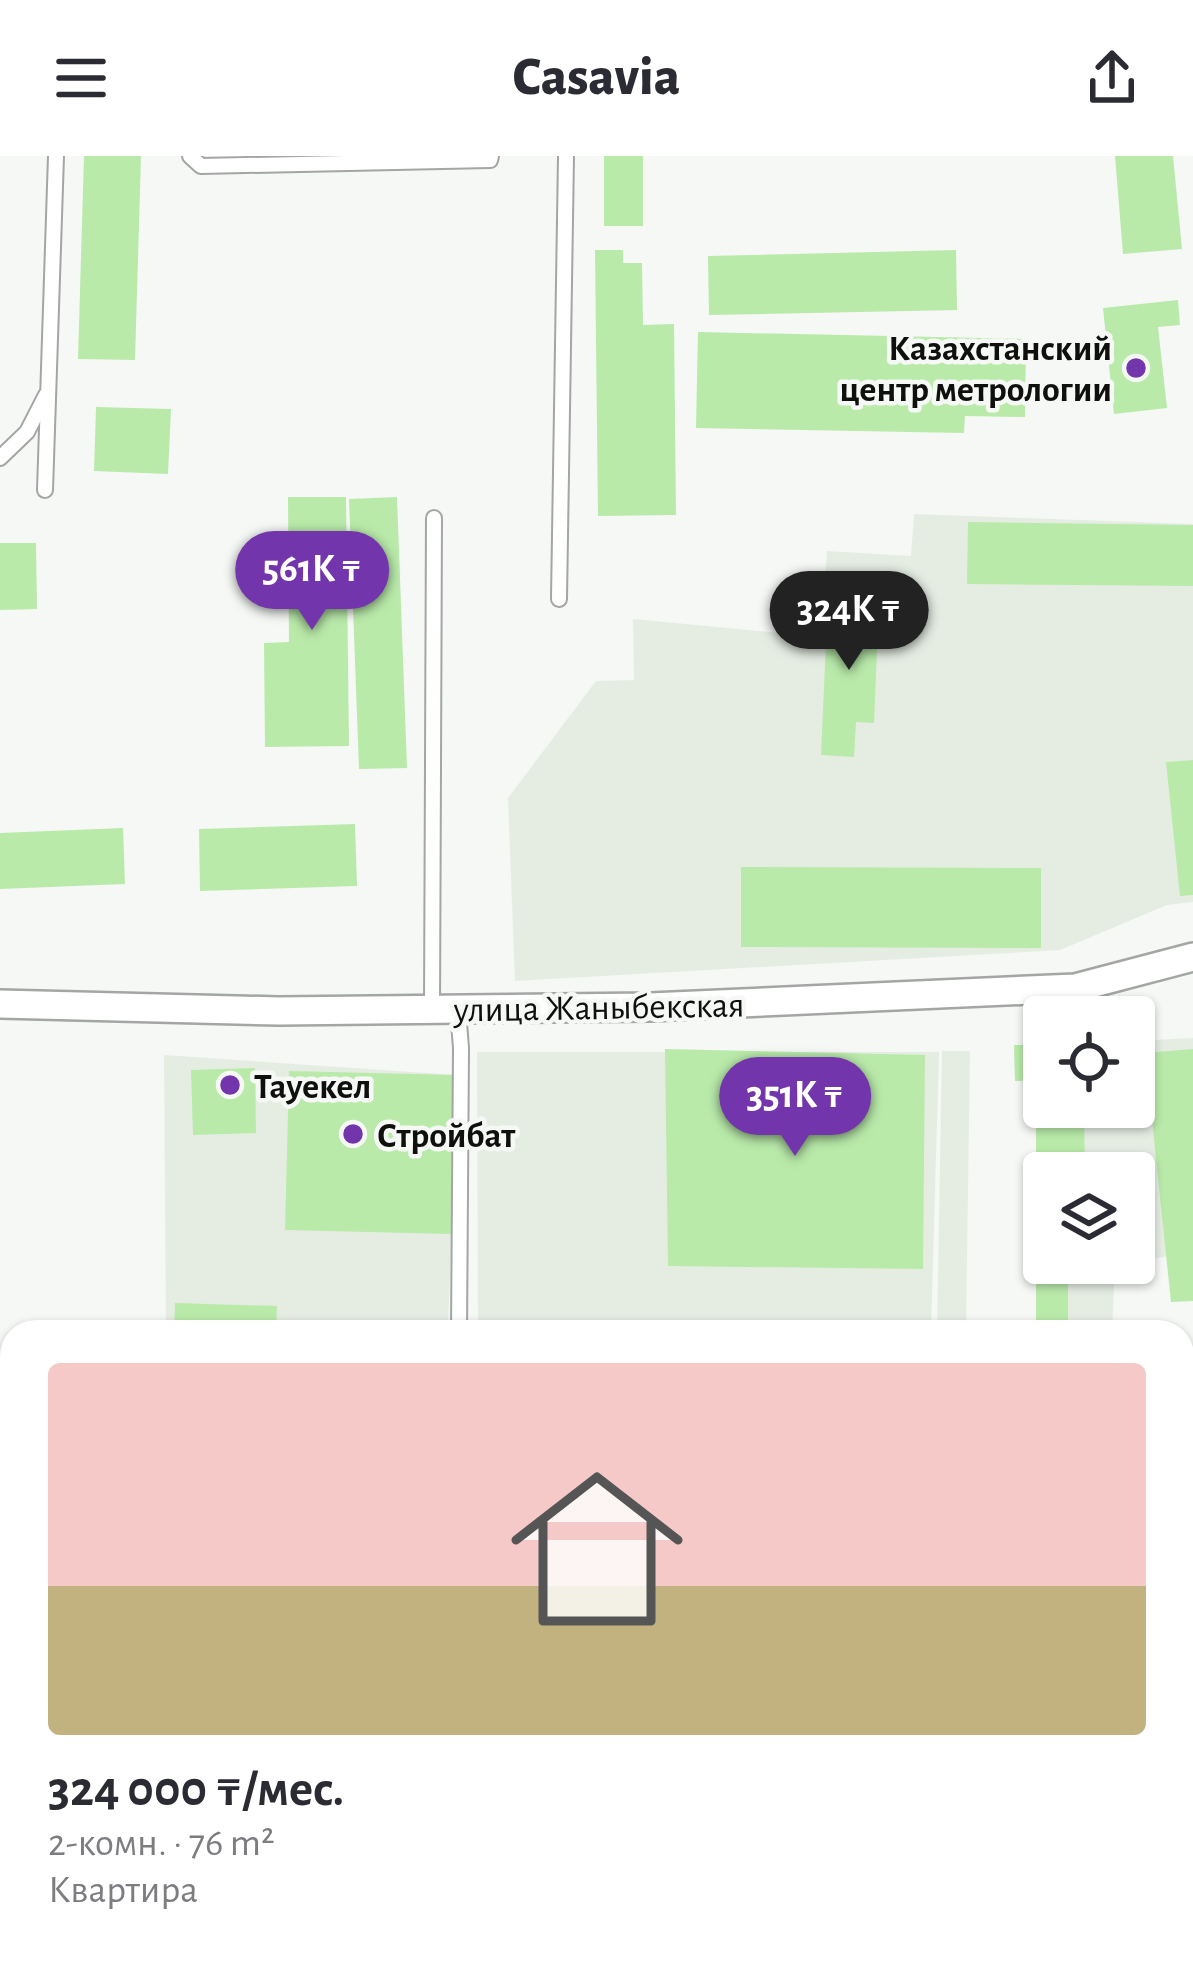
<!DOCTYPE html>
<html lang="ru">
<head>
<meta charset="utf-8">
<style>
  body { margin:0; font-family:"Alegreya Sans",sans-serif; background:#f7f7f7; color:#2b2b33; height:100vh; display:flex; flex-direction:column; font-size:45px; white-space:nowrap }
  * { box-sizing:border-box; margin:0 }
  p { font-size:39px; color:#7c7c81 }
  .icon { flex:none; width:66px; height:66px; fill:none; stroke:currentColor; stroke-width:2; stroke-linecap:round; stroke-linejoin:round }
  .map { position:relative; flex:1; overflow:hidden }
  .panel { position:absolute; left:0px; top:1164px; width:1194px; height:660px; display:flex; flex-direction:column; background:#fff; border-radius:36px 36px 0 0; box-shadow:0 3px 9px #0004 }
  .panel>* { flex:none }
  .tools { position:absolute; left:1023px; top:840px; display:grid; gap:24px }
  .tools a { display:grid; place-items:center; width:132px; height:132px; border-radius:12px; background:#fff; box-shadow:0 3px 9px #0004; font-size:60px }
  .price { position:absolute; translate:-50% -102px; padding:0 27px; border-radius:42px; background:#7335ab; color:#fff; font-size:39px; line-height:78px; filter:drop-shadow(0 3px 6px #0008) }
  .price::after { content:''; position:absolute; left:50%; top:72px; width:36px; height:27px; margin-left:-18px; background:inherit; clip-path:polygon(0 0,100% 0,50% 100%) }
  .price.selected { background:#222; color:#fff }
  ul { padding:0; list-style:none }
  li { display:grid; align-content:center; gap:24px; height:636px; padding:0 48px }
  li+li { border-top:3px solid #e1e1e2 }
  li span { display:grid; place-items:center; height:372px; border-radius:12px; color:#555 }
  li>.icon { margin-inline-start:auto }
  span .icon { width:216px; height:216px; fill:#fffc; stroke-width:1 }
  li b { font-size:51px }
  header { display:flex; justify-content:space-between; align-items:center; height:156px; padding:0 48px; background:#fff; font-size:54px; font-weight:800 }
  .map>svg:first-child { display:block }
  .built { fill:#e5ede3 }
  .building { fill:#b9eaaa }
  .lines { fill:none; stroke-linecap:round; stroke-linejoin:round }
  .service-casing { stroke:#a3a6a3; stroke-width:18 }
  .minor-casing { stroke:#a3a6a3; stroke-width:32 }
  .service { stroke:#fff; stroke-width:14 }
  .minor { stroke:#fff; stroke-width:27 }
  .poi-dot { fill:#7335ab; stroke:#f5f8f5; stroke-width:4.5 }
  .labels { text-anchor:middle; stroke-width:9; stroke-linejoin:round; paint-order:stroke }
  .poi-label { font-size:36px; font-weight:bold; fill:#0f0f0e; stroke:#f5f8f5; text-anchor:start }
  .street-label { font-size:36px; fill:#0f0f0e; stroke:#f5f8f5 }
</style>
</head>
<body>
<header><svg class="icon" aria-label="menu" viewBox="0 0 24 24"><path d="M4 6h16M4 12h16M4 18h16"/></svg>Casavia<svg class="icon" aria-label="share" viewBox="0 0 24 24"><path d="M12 15V3M7 8l5-5 5 5M5 13v7h14v-7"/></svg></header>
<div class="map">
<svg width="1193" height="1824" viewBox="0 0 1193 1824">
  <rect width="100%" height="100%" fill="#f5f8f5"/>
  <g class="built">
    <polygon points="914,358 1193,368 1193,746 1167,749 1060,794 515,825 508,642 596,525 634,524 633,463 821,481 827,395 911,400"/>
    <polygon points="1193,882 1193,1096 1134,1106 1134,1017 1044,1017 1044,1107 1125,1107 1115,1109 1112,1176 1036,1176 1036,925 1015,925 1014,889 1044,889 1044,951 1134,951 1134,885"/>
    <polygon points="942,895 970,895 966,1176 937,1176"/>
    <polygon points="477,896 939,896 931,1176 478,1176"/>
    <polygon points="164,899 456,919 448,1176 166,1176"/>
    <polygon points="1182,1232 1193,1233 1193,1459 1182,1459"/>
    <polygon points="128,1812 453,1812 452,1824 130,1824"/>
  </g>
  <g class="building">
    <polygon points="84,0 141,0 135,204 78,203"/>
    <rect x="604" y="0" width="39" height="70"/>
    <polygon points="1115,0 1173,0 1182,93 1123,98"/>
    <polygon points="595,94 623,94 623,107 642,107 643,169 674,168 676,359 598,360"/>
    <polygon points="956,94 957,154 709,159 708,100"/>
    <polygon points="1178,144 1180,169 1158,171 1167,252 1114,258 1103,152"/>
    <polygon points="698,176 1026,183 1025,261 965,260 964,277 696,272"/>
    <polygon points="96,251 171,253 168,318 94,315"/>
    <polygon points="288,341 346,341 349,590 265,591 264,487 289,486"/>
    <polygon points="397,341 407,612 359,613 349,343"/>
    <polygon points="968,366 1193,369 1193,430 967,428"/>
    <polygon points="0,387 36,387 37,453 0,454"/>
    <polygon points="828,442 879,444 874,567 856,566 854,601 821,599"/>
    <polygon points="1193,604 1193,739 1180,740 1166,606"/>
    <polygon points="355,668 357,730 200,735 199,673"/>
    <polygon points="123,672 125,728 0,733 0,677"/>
    <polygon points="741,711 1041,712 1041,792 741,791"/>
    <polygon points="1014,889 1044,889 1044,951 1084,951 1085,1017 1044,1017 1044,1107 1068,1107 1068,1176 1036,1176 1036,924 1015,925"/>
    <polygon points="665,893 925,899 923,1113 668,1110"/>
    <polygon points="1193,893 1193,1145 1171,1146 1145,897"/>
    <polygon points="255,912 256,977 193,979 191,914"/>
    <polygon points="289,915 456,919 451,1078 285,1074"/>
    <polygon points="175,1147 277,1150 276,1176 174,1176"/>
    <polygon points="1193,1307 1193,1362 1182,1362 1182,1308"/>
    <rect x="1182" y="1439" width="11" height="20"/>
    <polygon points="1182,1575 1193,1576 1193,1627 1182,1626"/>
    <polygon points="1182,1656 1193,1656 1193,1707 1182,1706"/>
    <polygon points="1182,1712 1193,1713 1193,1763 1182,1762"/>
    <polygon points="0,1797 12,1797 12,1812 126,1812 126,1824 0,1824"/>
    <rect x="872" y="1812" width="160" height="12"/>
  </g>
  <g class="lines">
    <g class="service-casing">
      <g id="service">
        <polyline points="190,0 201,10 490,4 491,0"/>
        <polyline points="0,302 27,276 46,239"/>
        <polyline points="45,334 56,0"/>
        <polyline points="559,443 566,0"/>
        <polyline points="432,854 434,362"/>
        <polyline points="458,854 461,892 459,1176"/>
        <polyline points="536,1812 547,1824"/>
      </g>
    </g>
    <g class="minor-casing">
      <polyline id="minor" points="0,848 279,855 650,851 1075,832 1193,801"/>
    </g>
    <use href="#service" class="service"/>
    <use href="#minor" class="minor"/>
  </g>
  <g class="poi-dot">
    <circle cx="1136" cy="212" r="12"/>
    <circle cx="230" cy="929" r="12"/>
    <circle cx="353" cy="978" r="12"/>
  </g>
  <g class="labels">
    <g class="poi-label">
      <text x="1112" y="204" text-anchor="end">Казахстанский<tspan x="1112" dy="41">центр метрологии</tspan></text>
      <text x="254" y="942">Тауекел</text>
      <text x="377" y="991">Стройбат</text>
    </g>
    <g class="street-label">
      <text transform="translate(599 850) rotate(-1)" y="13">улица Жаныбекская</text>
    </g>
  </g>
</svg>
<div class="tools">
<a><svg class="icon" aria-label="locate" viewBox="0 0 24 24"><circle cx="12" cy="12" r="6"/><path d="M12 2v4M12 18v4M2 12h4M18 12h4"/></svg></a>
<a><svg class="icon" aria-label="layers" viewBox="0 0 24 24"><path d="M12 4l9 5-9 5-9-5zM3 14l9 5 9-5"/></svg></a>
</div>
<b class="price" style="left:312px;top:477px">561K ₸</b>
<b class="price selected" style="left:849px;top:517px">324K ₸</b>
<b class="price" style="left:795px;top:1003px">351K ₸</b>
<section class="panel">
<ul>
<li><span style="background:linear-gradient(#f6c9c9 60%,#c2b280 0)"><svg class="icon" aria-label="home" viewBox="0 0 24 24"><path d="M3 11l9-7 9 7M6 9v11h12V9"/></svg></span><div><b>324 000 ₸/мес.</b><p>2-комн. · 76 m²</p><p>Квартира</p></div></li>
</ul>
</section>
</div>
</body>
</html>
